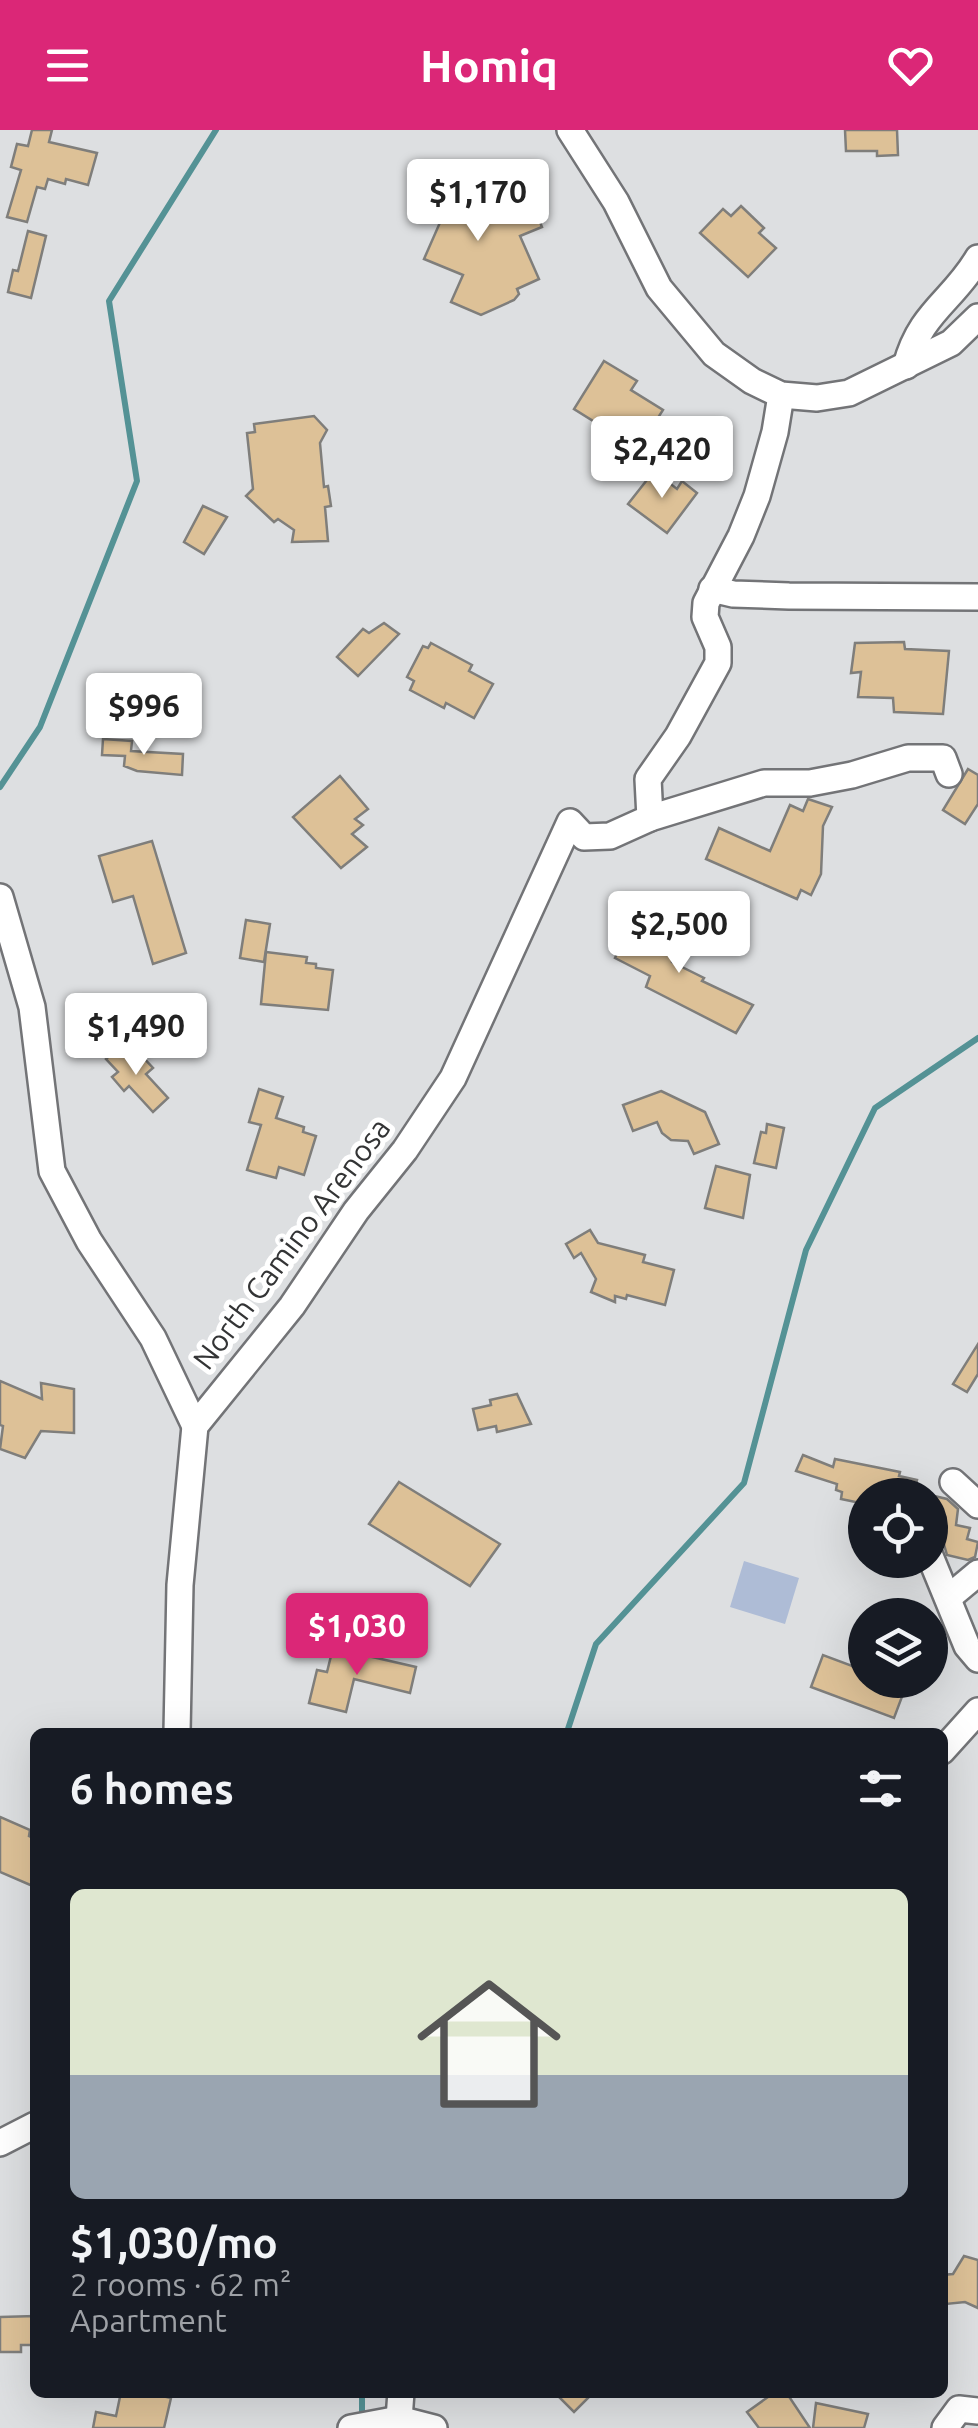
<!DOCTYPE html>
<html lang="en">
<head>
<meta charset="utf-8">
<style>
  body { margin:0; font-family:Ubuntu,sans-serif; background:#242831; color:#f1f3f6; height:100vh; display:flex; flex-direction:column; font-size:38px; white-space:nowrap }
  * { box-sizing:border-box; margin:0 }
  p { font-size:32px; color:#9ea1a6 }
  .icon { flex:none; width:55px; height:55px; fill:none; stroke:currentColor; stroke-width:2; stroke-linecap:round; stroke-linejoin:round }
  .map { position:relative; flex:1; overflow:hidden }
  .side { position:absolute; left:30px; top:1598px; width:918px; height:670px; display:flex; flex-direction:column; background:#171b24; border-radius:15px; box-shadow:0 10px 40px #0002 }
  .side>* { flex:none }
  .tools { position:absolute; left:848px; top:1348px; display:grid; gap:20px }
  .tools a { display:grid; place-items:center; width:100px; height:100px; border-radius:50%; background:#171b24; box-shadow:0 10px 40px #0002; font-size:50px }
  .price { position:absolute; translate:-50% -85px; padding:0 22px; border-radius:10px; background:#fff; color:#222; font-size:32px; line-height:65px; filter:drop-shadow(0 2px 5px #0008) }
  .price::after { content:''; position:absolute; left:50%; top:60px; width:30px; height:22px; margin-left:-15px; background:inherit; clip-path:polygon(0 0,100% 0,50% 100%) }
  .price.active { background:#db2777; color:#fff }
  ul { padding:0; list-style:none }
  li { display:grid; align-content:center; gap:20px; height:530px; padding:0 40px }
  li+li { border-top:2px solid #363941 }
  li span { display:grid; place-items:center; height:310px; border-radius:15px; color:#555 }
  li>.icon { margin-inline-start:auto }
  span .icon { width:180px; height:180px; fill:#fffc; stroke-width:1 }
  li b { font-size:42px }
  h2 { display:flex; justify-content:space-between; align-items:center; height:120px; padding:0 40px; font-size:42px }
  header { display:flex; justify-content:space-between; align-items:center; height:130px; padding:0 40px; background:#db2777; color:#fff; font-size:45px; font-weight:700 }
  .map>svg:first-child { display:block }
  .green { fill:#aebcd6 }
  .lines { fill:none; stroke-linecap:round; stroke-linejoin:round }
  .stream { stroke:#549295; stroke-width:6 }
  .building { fill:#ddc197; stroke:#7f7e7b; stroke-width:2.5 }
  .minor-casing { stroke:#737477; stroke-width:30 }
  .minor { stroke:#fff; stroke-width:25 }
  .labels { text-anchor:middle; stroke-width:10; stroke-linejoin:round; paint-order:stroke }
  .street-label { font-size:30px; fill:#333435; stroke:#fff }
</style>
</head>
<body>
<header><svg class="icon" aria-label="menu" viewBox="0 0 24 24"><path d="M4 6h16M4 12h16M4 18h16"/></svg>Homiq<svg class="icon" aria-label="heart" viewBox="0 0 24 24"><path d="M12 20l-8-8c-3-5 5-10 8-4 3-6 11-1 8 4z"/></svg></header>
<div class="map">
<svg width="978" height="2298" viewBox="0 0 978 2298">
  <rect width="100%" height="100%" fill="#dddfe1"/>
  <polygon class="green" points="744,1431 799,1448 785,1494 730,1477"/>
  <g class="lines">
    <g class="stream">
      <polyline points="0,657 40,597 137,351 109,171 216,0"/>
      <polyline points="567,1602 596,1514 744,1353 806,1120 875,978 978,908"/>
      <polyline points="362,2262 362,2291"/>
    </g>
  </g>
  <g class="building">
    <polygon points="32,0 52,0 49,12 97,23 88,55 66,49 65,54 48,49 45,59 37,57 27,92 7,87 21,40 11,37 17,14 28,16"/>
    <polygon points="845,0 897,0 898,25 877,26 877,21 846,21"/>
    <polygon points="453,46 472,52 478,73 491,75 503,88 533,75 542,97 520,106 539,149 517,159 519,164 514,170 481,185 451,172 463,145 424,129 442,88 425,81 429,72 409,63 414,49 424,55 435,47"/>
    <polygon points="741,76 764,98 759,103 776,118 748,147 700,103 723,79 731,86"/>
    <polygon points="28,101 46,106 31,168 8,162 13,140 18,141"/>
    <polygon points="604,231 637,251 631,260 663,280 638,319 574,279"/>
    <polygon points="314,286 327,300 320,313 324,357 328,356 331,376 325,377 328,411 292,412 294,400 278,389 274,392 246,366 253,359 247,303 255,302 254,294"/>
    <polygon points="654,341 677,359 682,351 697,363 667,403 628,374"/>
    <polygon points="203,376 227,387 204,424 184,412"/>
    <polygon points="384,493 399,504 358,546 337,527 363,499 369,503"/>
    <polygon points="904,512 905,519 949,521 943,584 894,582 893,568 858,567 861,542 851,543 855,513"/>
    <polygon points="431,513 472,535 469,541 493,554 474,588 446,573 444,578 410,560 414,551 407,547 423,516 428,518"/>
    <polygon points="103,609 132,611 131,621 183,624 182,645 137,641 124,636 125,626 102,625"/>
    <polygon points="968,639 978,645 978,674 965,694 943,680"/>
    <polygon points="340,646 368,679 355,689 363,695 352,704 367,717 341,738 293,687"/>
    <polygon points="808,669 832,677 823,696 821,744 811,765 801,760 797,769 706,729 719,698 770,721 790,675 803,681"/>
    <polygon points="152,711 186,823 153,834 133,766 113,772 99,726"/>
    <polygon points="246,790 270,794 264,832 240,828"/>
    <polygon points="650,790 673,793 672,832 704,848 702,851 753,875 736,903 646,857 650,846 615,828 630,796 644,801"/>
    <polygon points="266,822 307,827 306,833 316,834 316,838 333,840 328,880 261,874"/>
    <polygon points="120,916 132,930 139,923 153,938 146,944 168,968 153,982 129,956 124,961 112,947 118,942 106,929"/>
    <polygon points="259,959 283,967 276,988 304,997 303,1002 316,1006 304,1045 279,1037 276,1048 247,1040 261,995 249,992"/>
    <polygon points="661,961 705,982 719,1014 694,1024 688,1011 671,1010 662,1003 657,992 633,1001 623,975"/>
    <polygon points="767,994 784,998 776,1038 754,1033 761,1002 766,1003"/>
    <polygon points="716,1036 750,1045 743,1088 705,1078"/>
    <polygon points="590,1100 598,1113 645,1125 643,1132 674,1140 665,1175 627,1165 626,1169 615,1166 615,1172 591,1162 596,1149 581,1123 574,1128 566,1114"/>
    <polygon points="978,1214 978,1244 967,1262 953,1254"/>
    <polygon points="0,1251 42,1269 41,1253 74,1259 74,1303 41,1301 25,1328 0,1319 3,1296 0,1295"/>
    <polygon points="517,1264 531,1294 497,1302 496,1296 478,1300 473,1279 491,1275 490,1270"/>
    <polygon points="803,1325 833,1337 835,1329 900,1342 899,1346 917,1350 914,1365 865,1365 865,1374 841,1369 842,1362 836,1360 837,1354 796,1341"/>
    <polygon points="399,1352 500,1414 470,1456 369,1394"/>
    <polygon points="930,1365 947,1369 958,1379 956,1395 970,1398 967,1409 978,1412 975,1427 968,1430 947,1425 943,1411 930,1408"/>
    <polygon points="865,1505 865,1550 891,1550 906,1556 894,1588 811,1557 823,1525 852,1536"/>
    <polygon points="333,1518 416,1537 410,1563 354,1549 346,1582 309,1573 317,1540 327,1542"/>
    <polygon points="0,1687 30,1700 29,1706 35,1709 35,1757 0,1742"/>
    <polygon points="964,2126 978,2130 978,2178 965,2172 946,2174 942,2145 953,2144"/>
    <polygon points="35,2186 35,2215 21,2215 21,2222 0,2222 0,2187"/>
    <polygon points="121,2262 145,2262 171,2268 164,2298 93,2298 96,2282 116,2286"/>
    <polygon points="554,2262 594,2262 574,2282"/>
    <polygon points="775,2262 786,2262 810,2298 759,2298 747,2282"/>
    <polygon points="816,2273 868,2284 864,2298 813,2298"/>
  </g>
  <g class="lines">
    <g class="minor-casing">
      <g id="minor">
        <polyline points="570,0 616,72 659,158 714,224 752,251 781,265 817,268 849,263 951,213 978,187"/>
        <path d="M 906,236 C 920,182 953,171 978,128"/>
        <polyline points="712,459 733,464 789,466 978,467"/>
        <polyline points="650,688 764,653 810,653 852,645 908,628 943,628 949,644"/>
        <polyline points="0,767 32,877 52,1041 89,1111 153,1208 195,1296"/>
        <polyline points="953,1352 978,1375"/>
        <polyline points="930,1426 967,1516 978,1529"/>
        <polyline points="948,1468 978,1443"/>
        <polyline points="177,1602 180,1455 195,1296 292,1176 356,1081 405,1020 453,948 570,692 584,707 610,706 650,688 648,649 678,606 718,533 718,517 705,487 706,473 741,406 757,366 775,302 781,265"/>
        <polyline points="942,1621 978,1581"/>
        <polyline points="0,2013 35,1995"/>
        <polyline points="399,2289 401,2262"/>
        <polyline points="351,2298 399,2289 434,2298"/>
        <polyline points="945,2298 959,2279 978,2281"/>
      </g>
    </g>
    <use href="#minor" class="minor"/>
  </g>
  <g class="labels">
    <g class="street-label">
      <text transform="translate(292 1114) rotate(-53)" y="10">North Camino Arenosa</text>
    </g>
  </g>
</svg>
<div class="tools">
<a><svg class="icon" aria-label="locate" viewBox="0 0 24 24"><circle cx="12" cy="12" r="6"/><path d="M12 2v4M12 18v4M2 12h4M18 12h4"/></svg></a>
<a><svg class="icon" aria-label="layers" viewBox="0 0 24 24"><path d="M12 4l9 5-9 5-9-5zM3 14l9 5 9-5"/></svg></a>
</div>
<b class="price" style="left:478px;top:114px">$1,170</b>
<b class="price" style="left:662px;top:371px">$2,420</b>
<b class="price" style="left:144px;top:628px">$996</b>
<b class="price" style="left:679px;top:846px">$2,500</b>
<b class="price" style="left:136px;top:948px">$1,490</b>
<b class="price active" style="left:357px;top:1548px">$1,030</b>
<section class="side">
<h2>6 homes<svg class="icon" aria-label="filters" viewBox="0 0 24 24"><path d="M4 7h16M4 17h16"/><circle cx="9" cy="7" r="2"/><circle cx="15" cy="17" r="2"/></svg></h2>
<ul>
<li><span style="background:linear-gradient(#dfe7d0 60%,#9aa5b1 0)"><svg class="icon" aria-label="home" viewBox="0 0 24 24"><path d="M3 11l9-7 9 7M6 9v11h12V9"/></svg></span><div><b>$1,030/mo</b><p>2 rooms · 62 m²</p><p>Apartment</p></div></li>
</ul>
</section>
</div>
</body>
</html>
